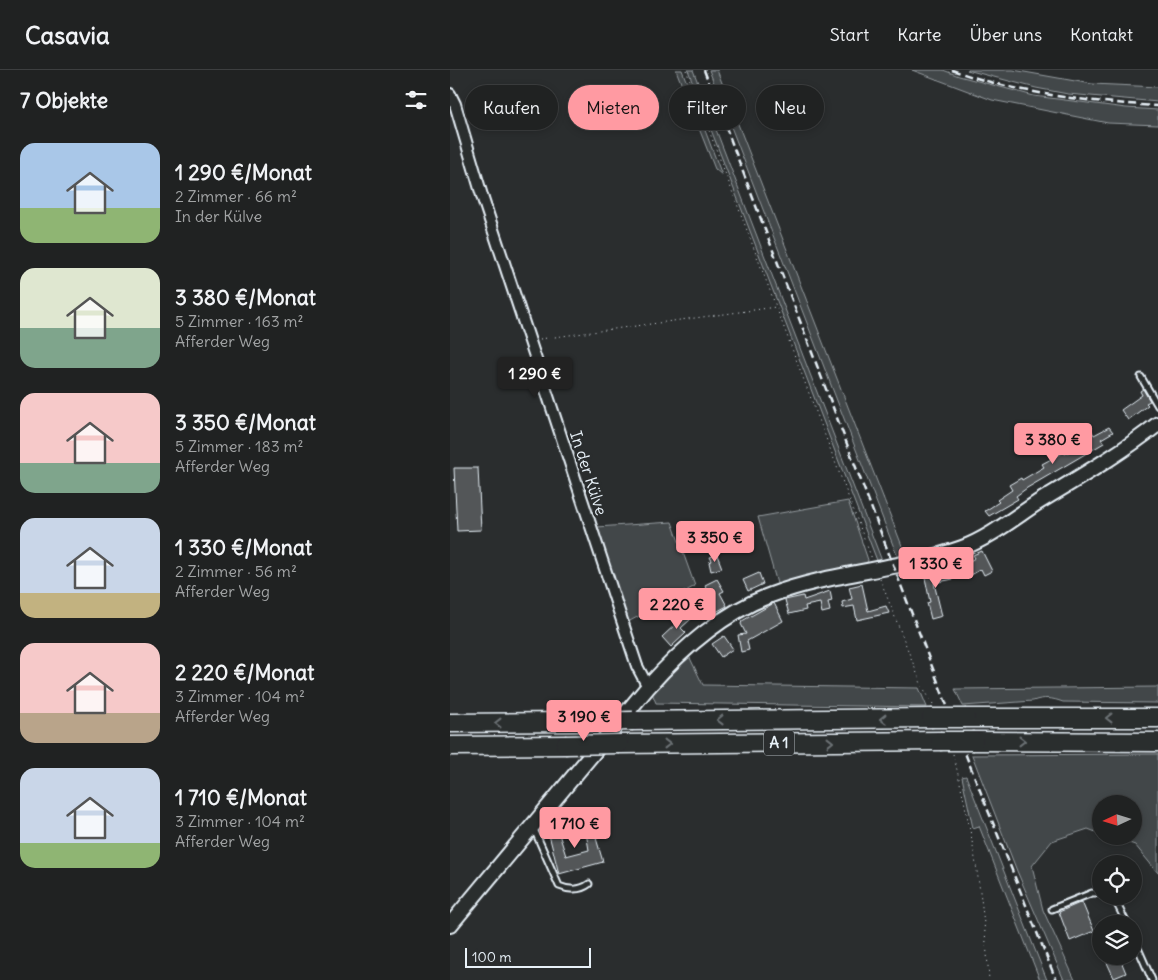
<!DOCTYPE html>
<html lang="de">
<head>
<meta charset="utf-8">
<style>
  body { margin:0; font-family:Delius,sans-serif; background:#282a2a; color:#f1f3f6; height:100vh; display:flex; flex-direction:column; font-size:19px; white-space:nowrap }
  * { box-sizing:border-box; margin:0 }
  p { font-size:16px; color:#a2a4a5 }
  .icon { flex:none; width:28px; height:28px; fill:none; stroke:currentColor; stroke-width:2; stroke-linecap:round; stroke-linejoin:round }
  .map { position:relative; flex:1; overflow:hidden }
  .details { display:flex; flex-direction:column; background:#202222; width:450px }
  .details>* { flex:none }
  .top-card { position:absolute; left:15px; top:15px; width:475px; height:45px; display:flex; gap:10px }
  .needle { width:32px; rotate:266deg }
  .fabs { position:absolute; left:642px; top:725px; display:grid; gap:10px }
  .fabs a { display:grid; place-items:center; width:50px; height:50px; border-radius:50%; background:#202222; box-shadow:0 2px 8px #0003,0 0 0 1px #3d3f40; font-size:25px }
  .scale { position:absolute; left:15px; bottom:12px; width:126px; box-sizing:border-box; padding-left:5px; border:2px solid #e8f1f8; border-top:0; font-size:14px; line-height:18px; white-space:nowrap; color:#e8f1f8; -webkit-text-stroke:4px #2a2d2e; paint-order:stroke }
  .price { position:absolute; translate:-50% -42px; padding:0 11px; border-radius:5px; background:#ff9aa2; color:#111; font-size:16px; line-height:32px; filter:drop-shadow(0 1px 2px #0008) }
  .price::after { content:''; position:absolute; left:50%; top:30px; width:15px; height:11px; margin-left:-8px; background:inherit; clip-path:polygon(0 0,100% 0,50% 100%) }
  .price.on { background:#222; color:#fff }
  ul { padding:0; list-style:none }
  li { display:flex; align-items:center; gap:15px; height:125px; padding:0 20px }
  li span { display:grid; place-items:center; flex:none; width:140px; height:100px; border-radius:15px; color:#555 }
  li>.icon { margin-inline-start:auto }
  span .icon { width:60px; height:60px; fill:#fffc; stroke-width:1 }
  li b { font-size:21px }
  h2 { display:flex; justify-content:space-between; align-items:center; height:60px; padding:0 20px; font-size:21px }
  .chip { padding:0 18px; border-radius:22px; background:#202222; box-shadow:0 2px 8px #0003,0 0 0 1px #3d3f40; font-size:18px; line-height:45px }
  .chip.on { background:#ff9aa2; color:#111 }
  header { display:flex; align-items:center; gap:30px; box-sizing:border-box; height:70px; padding:0 25px; background:#202222; border-bottom:1px solid #3d3f40 }
  header strong { font-size:24px }
  nav { display:flex; gap:28px; margin-inline-start:auto; font-size:18px }
  main { display:flex; flex:1; min-height:0 }
  .map>svg:first-child { display:block }
  .green { fill:#424648; stroke:#959ca0 }
  .building { fill:#535759; stroke:#e8f1f8 }
  .lines { fill:none; stroke-linecap:round; stroke-linejoin:round }
  .lane-casing { stroke:#e8f1f8; stroke-width:9 }
  .street-casing { stroke:#e8f1f8; stroke-width:14 }
  .secondary-casing { stroke:#e8f1f8; stroke-width:18 }
  .highway-casing { stroke:#e8f1f8; stroke-width:21 }
  .path { stroke:#e8f1f8; stroke-width:1; stroke-dasharray:1 4; stroke-linecap:butt }
  .lane { stroke:#2a2d2e; stroke-width:5 }
  .street { stroke:#2a2d2e; stroke-width:10 }
  .secondary { stroke:#2a2d2e; stroke-width:14 }
  .highway { stroke:#2a2d2e; stroke-width:18 }
  .rail { stroke:#e8f1f8; stroke-width:2.5; stroke-dasharray:8 4; stroke-linecap:butt }
  .highway-bridge-casing { stroke:#e8f1f8; stroke-width:21; stroke-linecap:butt }
  .highway-bridge { stroke:#2a2d2e; stroke-width:18 }
  .oneway { stroke:#6c7275 }
  .labels { text-anchor:middle; stroke-width:5; stroke-linejoin:round; paint-order:stroke }
  .shield { fill:#2a2d2e; stroke:#afb6bb; stroke-width:1 }
  .shield-label { font-size:15px; font-weight:bold; fill:#e8f1f8 }
  .street-label { font-size:16px; fill:#e8f1f8; stroke:#2a2d2e }
</style>
</head>
<body>
<header>
<strong>Casavia</strong>
<nav><a>Start</a><a>Karte</a><a>Über uns</a><a>Kontakt</a></nav>
</header>
<main>
<section class="details">
<h2>7 Objekte<svg class="icon" aria-label="filters" viewBox="0 0 24 24"><path d="M4 7h16M4 17h16"/><circle cx="9" cy="7" r="2"/><circle cx="15" cy="17" r="2"/></svg></h2>
<ul>
<li><span style="background:linear-gradient(#a9c7e8 65%,#8fb573 0)"><svg class="icon" aria-label="home" viewBox="0 0 24 24"><path d="M3 11l9-7 9 7M6 9v11h12V9"/></svg></span><div><b>1 290 €/Monat</b><p>2 Zimmer · 66 m²</p><p>In der Külve</p></div></li>
<li><span style="background:linear-gradient(#dfe7d0 60%,#7fa58c 0)"><svg class="icon" aria-label="home" viewBox="0 0 24 24"><path d="M3 11l9-7 9 7M6 9v11h12V9"/></svg></span><div><b>3 380 €/Monat</b><p>5 Zimmer · 163 m²</p><p>Afferder Weg</p></div></li>
<li><span style="background:linear-gradient(#f6c9c9 70%,#7fa58c 0)"><svg class="icon" aria-label="home" viewBox="0 0 24 24"><path d="M3 11l9-7 9 7M6 9v11h12V9"/></svg></span><div><b>3 350 €/Monat</b><p>5 Zimmer · 183 m²</p><p>Afferder Weg</p></div></li>
<li><span style="background:linear-gradient(#c9d6e8 75%,#c2b280 0)"><svg class="icon" aria-label="home" viewBox="0 0 24 24"><path d="M3 11l9-7 9 7M6 9v11h12V9"/></svg></span><div><b>1 330 €/Monat</b><p>2 Zimmer · 56 m²</p><p>Afferder Weg</p></div></li>
<li><span style="background:linear-gradient(#f6c9c9 70%,#b9a48a 0)"><svg class="icon" aria-label="home" viewBox="0 0 24 24"><path d="M3 11l9-7 9 7M6 9v11h12V9"/></svg></span><div><b>2 220 €/Monat</b><p>3 Zimmer · 104 m²</p><p>Afferder Weg</p></div></li>
<li><span style="background:linear-gradient(#c9d6e8 75%,#8fb573 0)"><svg class="icon" aria-label="home" viewBox="0 0 24 24"><path d="M3 11l9-7 9 7M6 9v11h12V9"/></svg></span><div><b>1 710 €/Monat</b><p>3 Zimmer · 104 m²</p><p>Afferder Weg</p></div></li>
</ul>
</section>
<div class="map">
<svg width="708" height="910" viewBox="0 0 708 910">
  <rect width="100%" height="100%" fill="#2a2d2e"/>
  <filter id="ink" filterUnits="userSpaceOnUse"><feTurbulence type="fractalNoise" baseFrequency=".02" numOctaves="2"/><feDisplacementMap in="SourceGraphic" scale="10" xChannelSelector="R" yChannelSelector="G"/><feConvolveMatrix kernelMatrix="1 2 1 2 8 2 1 2 1" color-interpolation-filters="sRGB"/></filter>
  <g filter="url(#ink)">
    <g class="green">
      <polygon points="226,0 232,0 272,105 265,99"/>
      <polygon points="238,0 243,0 432,491 428,493"/>
      <polygon points="259,0 267,0 456,486 448,488"/>
      <polygon points="462,0 493,0 509,6 584,26 676,38 708,40 708,55 658,53 542,30"/>
      <polygon points="517,0 563,0 642,14 708,17 708,32 618,24 586,18"/>
      <polygon points="398,431 418,490 415,497 328,517 308,447"/>
      <polygon points="222,452 245,516 178,552 147,457"/>
      <polygon points="239,586 253,615 469,618 477,637 206,633 200,618"/>
      <path d="M 708,617 L 708,633 L 613,632 C 602,628 594,627 583,631 L 513,636 L 505,619 Z"/>
      <polygon points="708,684 708,803 685,775 659,766 684,766 684,734 651,734 651,764 638,759 602,771 582,796 593,840 625,910 614,910 567,801 522,685"/>
      <polygon points="516,706 597,910 590,910 529,756 523,758 512,707"/>
    </g>
    <g class="building">
      <polygon points="693,319 700,331 696,333 698,335 678,350 671,340 692,325 690,321"/>
      <polygon points="637,353 644,365 659,357 663,362 651,369 654,373 577,418 566,426 568,429 539,446 535,441 549,432 547,430 562,420 559,415 571,408 572,410 594,397 592,394 614,382 615,384 633,373 624,360"/>
      <polygon points="4,398 28,398 31,460 7,461"/>
      <polygon points="532,481 542,501 534,505 531,499 518,507 512,495 525,488 523,485"/>
      <polygon points="267,485 272,498 261,501 259,492 262,491 260,487"/>
      <polygon points="500,497 503,509 484,513 492,546 481,549 477,533 480,532 474,503"/>
      <polygon points="309,503 313,514 298,521 293,510"/>
      <polygon points="267,509 274,521 270,523 277,536 266,542 254,520 256,519 255,515"/>
      <polygon points="412,514 418,541 436,536 439,543 407,550 404,536 393,538 392,532 402,529 399,517"/>
      <polygon points="380,521 382,531 378,532 380,541 372,543 370,533 355,536 356,540 339,544 335,530 353,526 354,530"/>
      <polygon points="324,533 333,551 297,571 299,580 291,582 288,565 296,564 291,554 292,551"/>
      <polygon points="235,541 241,549 231,558 236,563 221,577 212,567 227,553 224,550"/>
      <polygon points="274,566 283,579 271,587 262,574"/>
      <polygon points="103,745 116,786 139,780 135,757 150,752 153,766 146,768 153,792 109,804 96,753"/>
      <polygon points="632,832 644,861 620,871 609,842"/>
      <polygon points="654,886 669,886 676,903 664,908"/>
    </g>
    <g class="lines">
      <g class="lane-casing">
        <g id="lane">
          <polyline points="691,307 708,336"/>
          <path d="M 83,757 L 109,816 C 118,820 130,821 139,814"/>
          <polyline points="663,826 677,854"/>
          <polyline points="602,839 642,823 651,823"/>
          <polyline points="684,869 702,910"/>
        </g>
      </g>
      <g class="street-casing">
        <polyline id="street" points="0,24 5,34 33,129 187,596 198,617"/>
      </g>
      <g class="secondary-casing">
        <path id="secondary" d="M 0,855 L 198,617 C 232,579 272,543 321,525 C 382,502 450,500 512,478 C 539,468 564,448 587,433 C 628,408 670,384 708,354"/>
      </g>
      <g class="highway-casing">
        <g id="highway">
          <polyline points="516,648 708,648"/>
          <polyline points="183,651 481,648"/>
          <polyline points="0,653 132,652"/>
          <polyline points="524,671 708,672"/>
          <polyline points="169,674 490,671"/>
          <polyline points="0,676 115,675"/>
        </g>
      </g>
      <g class="path">
        <polyline points="236,0 422,489"/>
        <polyline points="90,269 326,237"/>
        <polyline points="430,509 472,616 483,634"/>
        <path d="M 503,684 C 522,758 534,834 539,910"/>
      </g>
      <use href="#lane" class="lane"/>
      <use href="#street" class="street"/>
      <use href="#secondary" class="secondary"/>
      <use href="#highway" class="highway"/>
      <g class="rail">
        <polyline points="254,0 517,688 606,910"/>
        <path d="M 502,0 C 569,24 638,32 708,36"/>
      </g>
      <g class="highway-bridge-casing">
        <g id="highway-bridge">
          <polyline points="481,648 516,648"/>
          <polyline points="132,652 183,651"/>
          <polyline points="490,671 524,671"/>
          <polyline points="115,675 169,674"/>
        </g>
      </g>
      <use href="#highway-bridge" class="highway-bridge"/>
    </g>
    <defs><path id="oneway-chevron" d="M-2-3.5L2.5 0L-2 3.5" fill="none" stroke-width="1.6" stroke-linecap="round" stroke-linejoin="round" transform="scale(1.25)"/></defs>
    <g class="oneway">
      <use href="#oneway-chevron" transform="translate(659 648) rotate(-180)"/>
      <use href="#oneway-chevron" transform="translate(433 649) rotate(179)"/>
      <use href="#oneway-chevron" transform="translate(270 650) rotate(179)"/>
      <use href="#oneway-chevron" transform="translate(48 653) rotate(180)"/>
      <use href="#oneway-chevron" transform="translate(572 671)"/>
      <use href="#oneway-chevron" transform="translate(380 672)"/>
      <use href="#oneway-chevron" transform="translate(217 674)"/>
    </g>
  </g>
  <g class="labels">
    <rect class="shield" x="314" y="660.5" width="30" height="25" rx="4"/>
    <g class="shield-label">
      <text x="329" y="678">A 1</text>
    </g>
    <g class="street-label">
      <text transform="translate(139 403) rotate(72)" y="6">In der Külve</text>
    </g>
  </g>
</svg>
<div class="fabs">
<a><svg class="needle" viewBox="-14 -14 28 28"><path d="M0-13l5 13h-10z" fill="#e53935"/><path d="M0 13l5-13h-10z" fill="#a2a4a5"/></svg></a>
<a><svg class="icon" aria-label="locate" viewBox="0 0 24 24"><circle cx="12" cy="12" r="6"/><path d="M12 2v4M12 18v4M2 12h4M18 12h4"/></svg></a>
<a><svg class="icon" aria-label="layers" viewBox="0 0 24 24"><path d="M12 4l9 5-9 5-9-5zM3 14l9 5 9-5"/></svg></a>
</div>
<div class="scale">100 m</div>
<b class="price on" style="left:85px;top:329px">1 290 €</b>
<b class="price" style="left:603px;top:395px">3 380 €</b>
<b class="price" style="left:265px;top:493px">3 350 €</b>
<b class="price" style="left:486px;top:519px">1 330 €</b>
<b class="price" style="left:227px;top:560px">2 220 €</b>
<b class="price" style="left:134px;top:672px">3 190 €</b>
<b class="price" style="left:125px;top:779px">1 710 €</b>
<div class="top-card">
<a class="chip">Kaufen</a>
<a class="chip on">Mieten</a>
<a class="chip">Filter</a>
<a class="chip">Neu</a>
</div>
</div>
</main>
</body>
</html>
